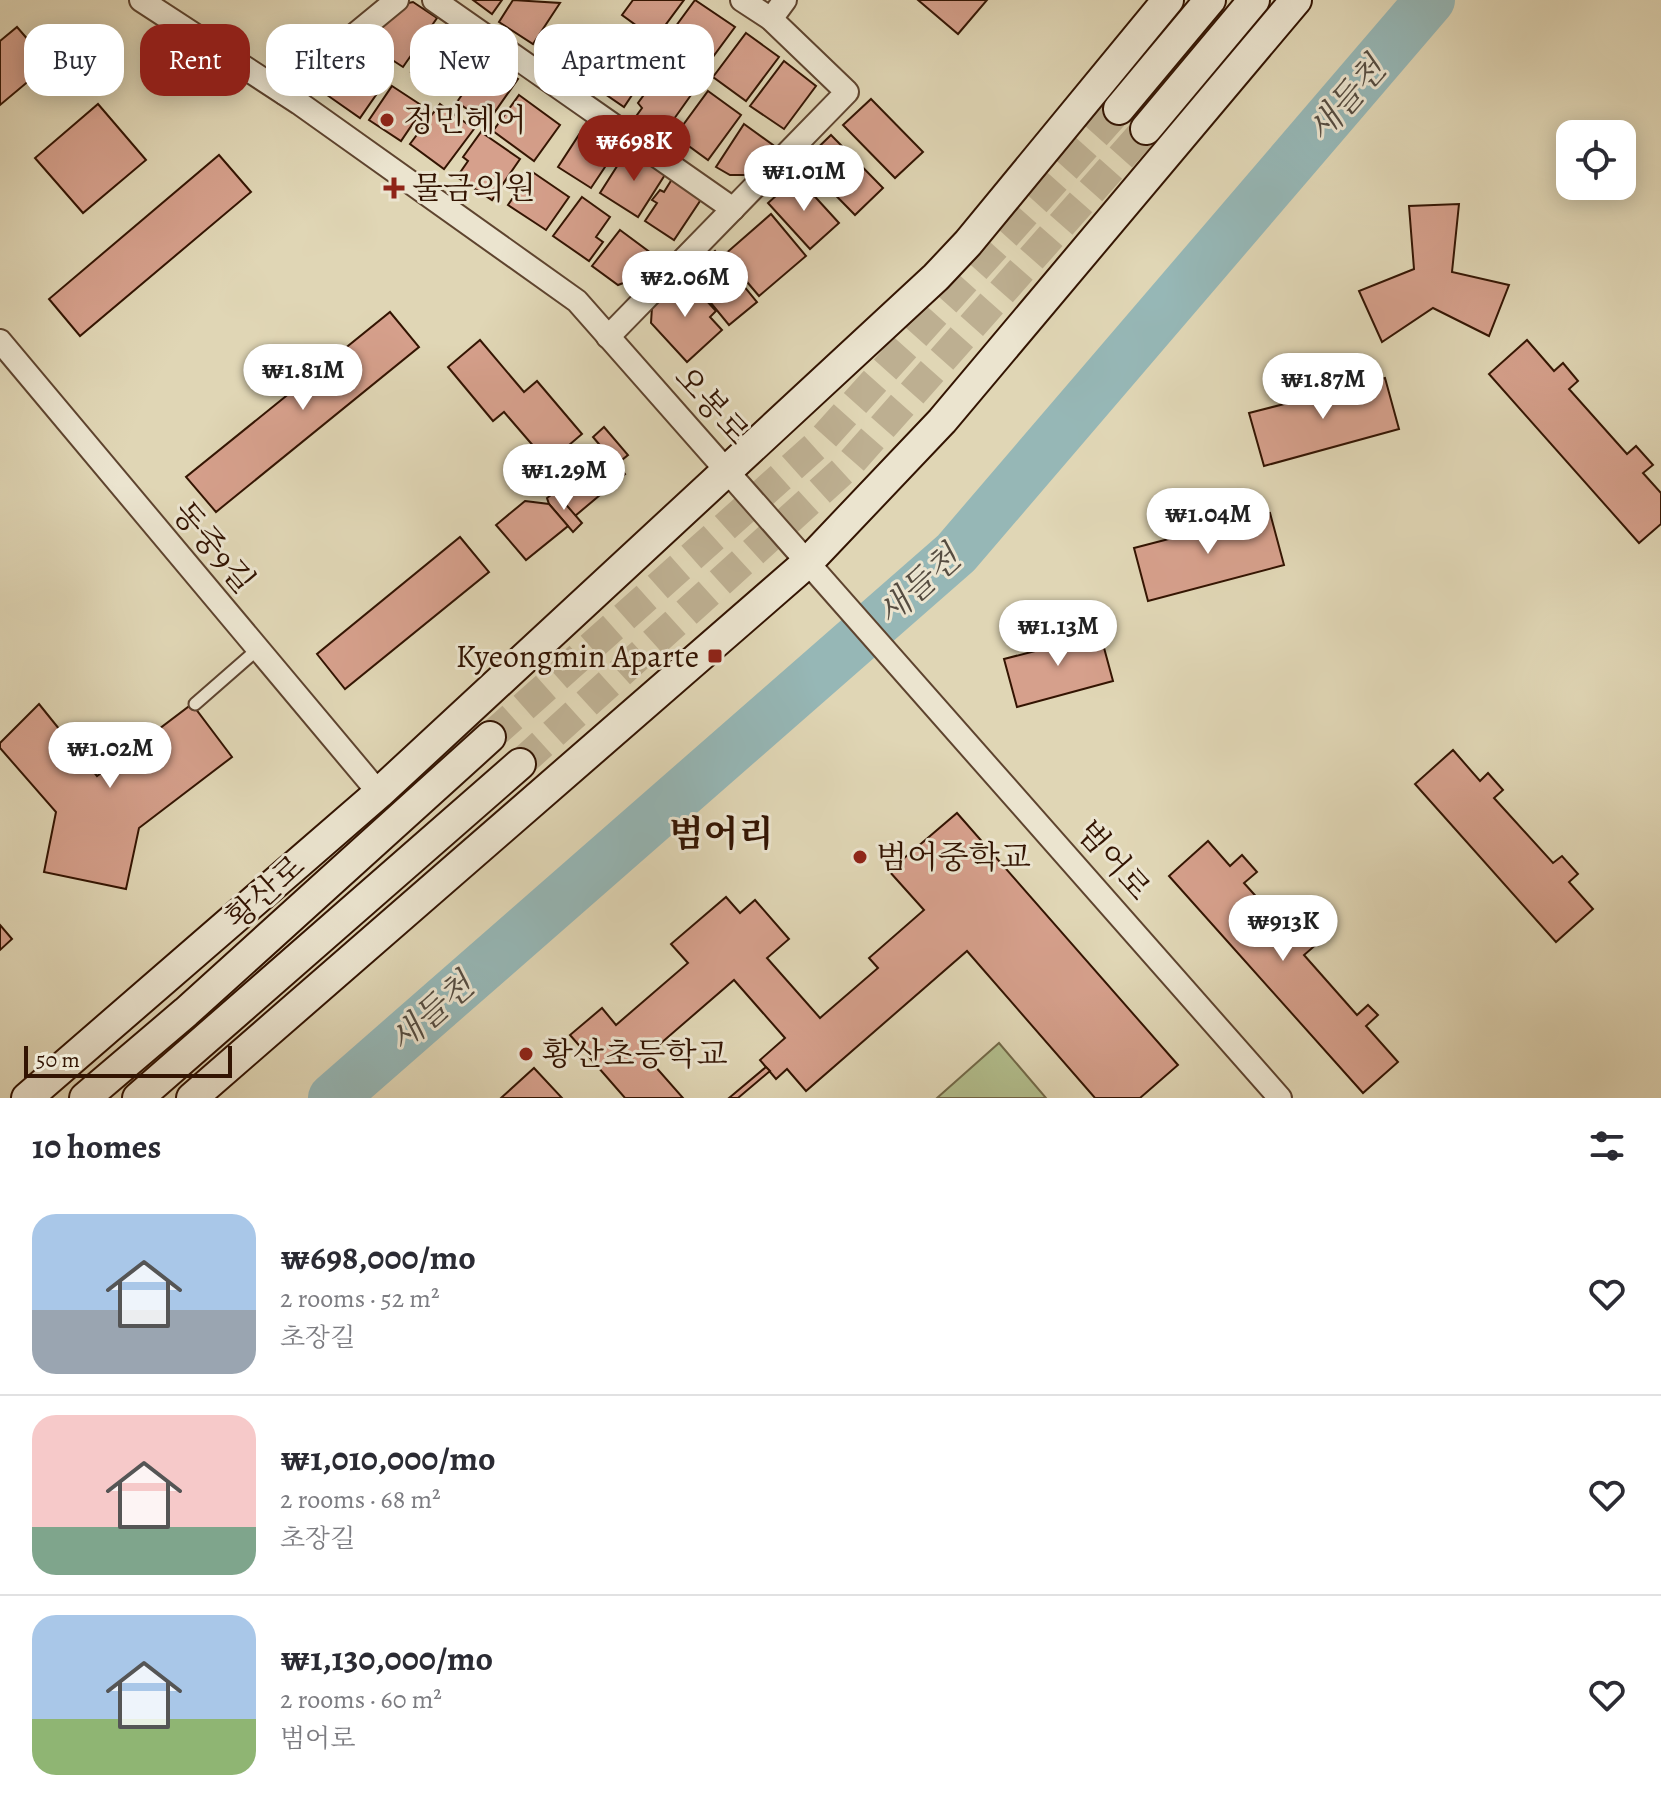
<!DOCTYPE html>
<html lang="en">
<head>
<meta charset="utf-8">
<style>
  body { margin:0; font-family:Alegreya,"Noto Serif KR",serif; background:#f7f7f7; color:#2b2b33; height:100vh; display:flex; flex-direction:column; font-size:30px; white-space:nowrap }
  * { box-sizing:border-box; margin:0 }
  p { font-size:26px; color:#7c7c81 }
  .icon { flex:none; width:44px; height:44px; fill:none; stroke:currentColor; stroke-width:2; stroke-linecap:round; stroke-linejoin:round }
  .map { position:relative; height:1098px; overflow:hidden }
  .side { display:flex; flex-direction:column; background:#fff; flex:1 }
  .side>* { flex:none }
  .guide { position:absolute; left:24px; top:24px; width:800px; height:72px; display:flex; gap:16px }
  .fabs { position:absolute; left:1556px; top:120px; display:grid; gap:16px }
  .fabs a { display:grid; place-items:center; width:80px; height:80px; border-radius:16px; background:#fff; box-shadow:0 4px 20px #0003; font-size:40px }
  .scale { position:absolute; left:24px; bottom:20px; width:208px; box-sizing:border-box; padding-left:8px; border:4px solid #331402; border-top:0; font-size:22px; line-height:28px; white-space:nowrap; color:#331402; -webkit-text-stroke:6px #ebe4cf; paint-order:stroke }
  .price { position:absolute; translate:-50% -68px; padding:0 18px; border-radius:28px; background:#fff; color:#222; font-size:26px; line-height:52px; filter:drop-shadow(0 2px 4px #0008) }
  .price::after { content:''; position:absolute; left:50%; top:48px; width:24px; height:18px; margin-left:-12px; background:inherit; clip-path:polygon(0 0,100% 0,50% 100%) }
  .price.selected { background:#8f2418; color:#fff }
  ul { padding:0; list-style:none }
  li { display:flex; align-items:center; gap:24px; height:200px; padding:0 32px }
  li+li { border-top:2px solid #e1e1e2 }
  li span { display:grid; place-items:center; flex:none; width:224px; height:160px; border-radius:24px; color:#555 }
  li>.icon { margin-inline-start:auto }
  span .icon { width:96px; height:96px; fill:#fffc; stroke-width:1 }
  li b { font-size:34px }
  h2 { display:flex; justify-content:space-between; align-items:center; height:96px; padding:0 32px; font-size:34px }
  .pill { padding:0 28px; border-radius:24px; background:#fff; box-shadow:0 4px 20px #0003; font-size:28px; line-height:72px }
  .pill.selected { background:#8f2418; color:#fff }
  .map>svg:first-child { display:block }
  .grass { fill:#b2be8d; stroke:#726948; stroke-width:2 }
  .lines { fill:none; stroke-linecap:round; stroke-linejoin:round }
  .river { stroke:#96b7b6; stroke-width:50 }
  .building { fill:#d6a08c; stroke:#331402; stroke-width:2 }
  .secondary-tunnel { stroke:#bdaf91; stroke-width:30; stroke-dasharray:30 15; stroke-linecap:butt }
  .service-casing { stroke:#5e442f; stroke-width:15 }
  .minor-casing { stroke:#5e442f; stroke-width:26 }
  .secondary-casing { stroke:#331402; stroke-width:34 }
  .service { stroke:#ebe4cf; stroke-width:11 }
  .minor { stroke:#ebe4cf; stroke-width:22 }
  .secondary { stroke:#ebe4cf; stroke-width:30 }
  .poi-dot { fill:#8f2418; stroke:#ebe4cf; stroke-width:3 }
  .labels { text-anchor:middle; stroke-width:6; stroke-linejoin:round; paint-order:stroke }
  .poi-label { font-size:32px; fill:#331402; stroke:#ebe4cf; text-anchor:start }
  .street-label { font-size:32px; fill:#331402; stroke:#ebe4cf }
  .water-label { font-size:34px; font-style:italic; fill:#564d41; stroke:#ebe4cf }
  .quarter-label { font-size:36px; font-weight:bold; fill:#331402; stroke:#ebe4cf }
</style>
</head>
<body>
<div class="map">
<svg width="1661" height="1098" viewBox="0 0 1661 1098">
  <rect width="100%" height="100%" fill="#e0d6b5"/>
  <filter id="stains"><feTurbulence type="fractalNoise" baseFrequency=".0025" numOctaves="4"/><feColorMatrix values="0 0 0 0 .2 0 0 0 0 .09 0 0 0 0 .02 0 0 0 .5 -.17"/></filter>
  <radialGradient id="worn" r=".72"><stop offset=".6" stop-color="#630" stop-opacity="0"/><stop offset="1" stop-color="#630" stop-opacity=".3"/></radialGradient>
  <polygon class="grass" points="999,1043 1046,1098 937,1098"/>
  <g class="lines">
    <polyline class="river" points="333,1098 956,553 1430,0"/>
  </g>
  <g class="building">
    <polygon points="473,0 502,0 492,14"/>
    <polygon points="513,0 560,3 533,44 499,22"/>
    <polygon points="633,0 684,0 655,39 622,15"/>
    <polygon points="695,0 735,27 701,73 662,45"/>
    <polygon points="918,0 987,0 958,34"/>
    <polygon points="413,2 437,18 403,67 360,39 399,5"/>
    <polygon points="17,27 49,64 0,105 0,41"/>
    <polygon points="443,27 474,48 443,94 411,72"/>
    <polygon points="746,33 779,57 746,101 713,77"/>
    <polygon points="617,42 652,65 624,107 589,83"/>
    <polygon points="343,53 385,82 360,118 327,95 323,81"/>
    <polygon points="483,55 518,79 487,123 457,102 477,73 473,68"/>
    <polygon points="784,61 816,86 784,129 750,106"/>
    <polygon points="665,66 696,88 664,133 637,115 642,108 638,103"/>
    <polygon points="392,86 424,107 401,141 369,120"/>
    <polygon points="708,91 741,115 708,160 675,136"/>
    <polygon points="519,95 560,125 534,161 493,131"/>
    <polygon points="871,99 923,152 895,178 843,125"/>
    <polygon points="98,104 146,160 83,213 35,158"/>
    <polygon points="440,104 474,129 444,169 410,144"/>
    <polygon points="586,124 619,146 591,188 558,167"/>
    <polygon points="744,124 773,145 748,175 730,175 716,167"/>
    <polygon points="481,132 520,159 492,200 457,177 468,161 463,157"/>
    <polygon points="831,135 883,188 855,215 803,162"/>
    <polygon points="636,149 668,170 638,217 600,193 621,160 628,163"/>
    <polygon points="219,155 251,192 80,336 49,299"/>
    <polygon points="531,171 569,197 546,230 508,205"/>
    <polygon points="674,176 704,195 674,240 645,221 657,203 652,200 660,190 664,192"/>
    <polygon points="797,177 839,223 810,249 768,203"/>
    <polygon points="582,197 610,217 596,237 603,242 589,261 553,236"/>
    <polygon points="1459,204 1452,272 1509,285 1489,336 1433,308 1382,342 1359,291 1414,269 1409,206"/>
    <polygon points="771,214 806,256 759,296 724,255"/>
    <polygon points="620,230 655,256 639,277 618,285 592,266"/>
    <polygon points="715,251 757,302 729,325 687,274"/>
    <polygon points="683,275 716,311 710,317 722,330 687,362 651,323 652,307 675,289 675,283"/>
    <polygon points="390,312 419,347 216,512 186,477"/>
    <polygon points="480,340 524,392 537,381 582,434 548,463 504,412 493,421 448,367"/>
    <polygon points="1527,340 1554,371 1563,363 1578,381 1569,389 1627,454 1636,446 1653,465 1643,473 1661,493 1661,524 1639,543 1489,374"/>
    <polygon points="1385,378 1399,429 1264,466 1249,413 1304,399 1301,388 1323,382 1326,394"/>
    <polygon points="604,427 628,455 617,464 625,474 575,516 555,492 604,450 593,437"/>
    <polygon points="555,492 582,523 573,532 549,504 547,498"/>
    <polygon points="525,501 549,504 568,526 526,560 496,525"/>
    <polygon points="1270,513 1284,565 1148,601 1134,548 1188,534 1185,523 1207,517 1211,529"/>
    <polygon points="460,537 489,572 345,689 317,654"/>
    <polygon points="1061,629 1065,643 1100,633 1113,681 1017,707 1004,659 1039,650 1036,636"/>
    <polygon points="39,704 97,776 192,704 232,757 139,828 126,889 44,872 56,812 0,748 0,743"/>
    <polygon points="1453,750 1480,781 1488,773 1503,790 1494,798 1553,863 1562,856 1578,874 1569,882 1593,909 1556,942 1415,784"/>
    <polygon points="957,813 1178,1065 1140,1098 1095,1098 967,951 806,1091 787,1069 776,1079 760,1060 785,1038 734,980 646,1056 683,1098 625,1098 570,1035 602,1008 616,1025 688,963 671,944 726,897 740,913 755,900 789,939 767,958 820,1018 878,968 869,958 924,910 889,871"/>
    <polygon points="1208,841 1230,866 1242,855 1257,872 1244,883 1294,939 1306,929 1318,943 1304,955 1357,1015 1368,1005 1378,1015 1366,1026 1398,1062 1363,1093 1169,876"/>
    <polygon points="0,925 12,939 0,950"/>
    <polygon points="766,1067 770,1071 738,1098 729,1098"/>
    <polygon points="534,1068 562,1098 501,1098"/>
  </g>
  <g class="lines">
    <g class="secondary-tunnel">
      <polyline points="490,737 820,442 1119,109"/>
      <polyline points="520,764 848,466 1146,129"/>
    </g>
    <g class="service-casing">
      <polyline id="service" points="195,704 258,649"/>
    </g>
    <g class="minor-casing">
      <g id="minor">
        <polyline points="141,0 299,103 577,301 1280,1098"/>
        <polyline points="434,0 733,209"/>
        <polyline points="771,19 785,0"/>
        <polyline points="284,93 397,0"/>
        <polyline points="608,337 847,92 771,19 742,0"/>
        <polyline points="0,341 379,793"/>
      </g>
    </g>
    <g class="secondary-casing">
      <g id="secondary">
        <polyline points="1119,109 1210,0"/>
        <polyline points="1146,129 1254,0"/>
        <polyline points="27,1098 379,793 936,277 968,243 1168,0"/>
        <polyline points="85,1098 186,1012 490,737"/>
        <polyline points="138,1098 520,764"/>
        <polyline points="192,1098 808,562 942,421 1296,0"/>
      </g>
    </g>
    <use href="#service" class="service"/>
    <use href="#minor" class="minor"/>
    <use href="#secondary" class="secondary"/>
  </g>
  <g class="poi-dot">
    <circle cx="387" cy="120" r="8"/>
    <path d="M390 176h8v8h8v8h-8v8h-8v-8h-8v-8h8z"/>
    <rect x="707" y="648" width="16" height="16" rx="4"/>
    <circle cx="860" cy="857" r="8"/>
    <circle cx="526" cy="1054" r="8"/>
  </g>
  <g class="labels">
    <g class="poi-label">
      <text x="403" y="131">정민헤어</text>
      <text x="412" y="199">물금의원</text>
      <text x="699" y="667" text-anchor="end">Kyeongmin Aparte</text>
      <text x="876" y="868">범어중학교</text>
      <text x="542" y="1065">황산초등학교</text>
    </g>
    <g class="street-label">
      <text transform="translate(712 405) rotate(48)" y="11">오봉로</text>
      <text transform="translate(214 547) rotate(50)" y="11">동중9길</text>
      <text transform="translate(1114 860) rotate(49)" y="11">범어로</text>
      <text transform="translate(265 892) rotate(-42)" y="11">황산로</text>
    </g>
    <g class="water-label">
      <text transform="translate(1346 99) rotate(-49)" y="12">새들천</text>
      <text transform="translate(918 585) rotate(-42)" y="12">새들천</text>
      <text transform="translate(431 1012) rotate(-41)" y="12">새들천</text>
    </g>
    <g class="quarter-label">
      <text x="721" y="846">범어리</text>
    </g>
  </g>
  <rect width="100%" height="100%" filter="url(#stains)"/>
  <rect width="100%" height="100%" fill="url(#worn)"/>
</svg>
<div class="fabs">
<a><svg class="icon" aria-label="locate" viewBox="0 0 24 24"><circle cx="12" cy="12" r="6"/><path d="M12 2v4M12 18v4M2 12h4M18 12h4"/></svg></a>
</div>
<div class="scale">50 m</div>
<b class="price selected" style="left:634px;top:183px">₩698K</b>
<b class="price" style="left:804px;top:213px">₩1.01M</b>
<b class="price" style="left:685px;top:319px">₩2.06M</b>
<b class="price" style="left:303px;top:412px">₩1.81M</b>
<b class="price" style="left:1323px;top:421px">₩1.87M</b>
<b class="price" style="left:564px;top:512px">₩1.29M</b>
<b class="price" style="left:1208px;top:556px">₩1.04M</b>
<b class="price" style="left:1058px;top:668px">₩1.13M</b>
<b class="price" style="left:110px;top:790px">₩1.02M</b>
<b class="price" style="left:1283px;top:963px">₩913K</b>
<div class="guide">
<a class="pill">Buy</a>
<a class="pill selected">Rent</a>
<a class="pill">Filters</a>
<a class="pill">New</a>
<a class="pill">Apartment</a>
</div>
</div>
<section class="side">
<h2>10 homes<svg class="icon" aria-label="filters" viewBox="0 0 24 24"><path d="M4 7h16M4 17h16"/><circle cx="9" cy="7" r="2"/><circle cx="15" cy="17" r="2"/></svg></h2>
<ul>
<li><span style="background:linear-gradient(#a9c7e8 60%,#9aa5b1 0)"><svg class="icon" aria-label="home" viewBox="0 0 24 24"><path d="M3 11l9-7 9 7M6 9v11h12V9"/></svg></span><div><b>₩698,000/mo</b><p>2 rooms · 52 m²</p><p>초장길</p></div><svg class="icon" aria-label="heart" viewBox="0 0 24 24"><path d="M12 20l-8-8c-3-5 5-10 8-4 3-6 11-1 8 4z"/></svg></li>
<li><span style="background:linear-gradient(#f6c9c9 70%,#7fa58c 0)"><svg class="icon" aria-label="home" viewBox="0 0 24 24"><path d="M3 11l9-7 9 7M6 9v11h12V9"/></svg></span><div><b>₩1,010,000/mo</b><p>2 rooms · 68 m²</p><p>초장길</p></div><svg class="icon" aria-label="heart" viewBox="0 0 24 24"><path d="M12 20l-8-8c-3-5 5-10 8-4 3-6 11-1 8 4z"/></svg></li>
<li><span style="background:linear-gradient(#a9c7e8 65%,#8fb573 0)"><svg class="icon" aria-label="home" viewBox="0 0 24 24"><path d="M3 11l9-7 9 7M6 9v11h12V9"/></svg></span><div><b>₩1,130,000/mo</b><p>2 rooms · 60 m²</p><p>범어로</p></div><svg class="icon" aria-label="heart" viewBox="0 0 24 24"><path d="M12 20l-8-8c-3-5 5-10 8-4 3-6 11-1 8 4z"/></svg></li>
</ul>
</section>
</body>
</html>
